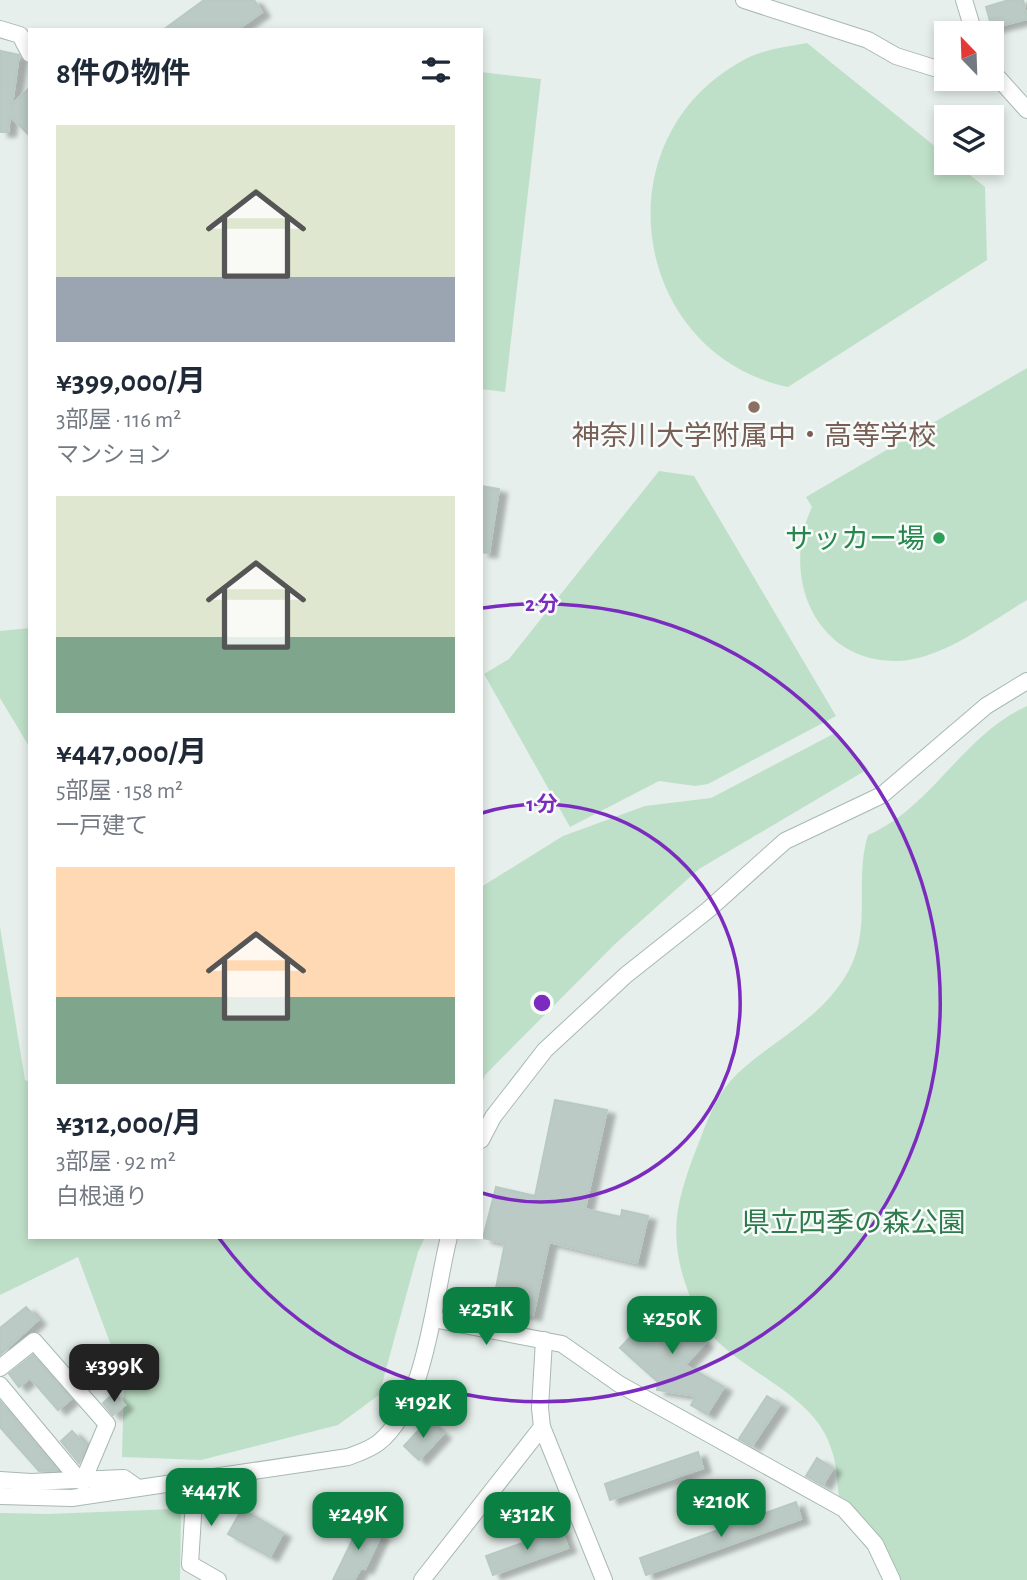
<!DOCTYPE html>
<html lang="ja">
<head>
<meta charset="utf-8">
<style>
  body { margin:0; font-family:"Alegreya Sans","Noto Sans JP",sans-serif; background:#f2f2f3; color:#1f2937; height:100vh; display:flex; flex-direction:column; font-size:26px; white-space:nowrap }
  * { box-sizing:border-box; margin:0 }
  p { font-size:23px; color:#747a83 }
  .icon { flex:none; width:38px; height:38px; fill:none; stroke:currentColor; stroke-width:2; stroke-linecap:round; stroke-linejoin:round }
  .map { position:relative; flex:1; overflow:hidden }
  .drawer { position:absolute; left:28px; top:28px; width:455px; height:1211px; display:flex; flex-direction:column; background:#fff; border-radius:0px; box-shadow:0 4px 10px #0003 }
  .drawer>* { flex:none }
  .needle { width:46px; rotate:337deg }
  .tools { position:absolute; left:934px; top:21px; display:grid; gap:14px }
  .tools a { display:grid; place-items:center; width:70px; height:70px; border-radius:0px; background:#fff; box-shadow:0 4px 10px #0003; font-size:35px }
  .price { position:absolute; translate:-50% -60px; padding:0 16px; border-radius:14px; background:#0b8043; color:#fff; font-size:23px; line-height:46px; filter:drop-shadow(0 2px 4px #0008) }
  .price::after { content:''; position:absolute; left:50%; top:42px; width:21px; height:16px; margin-left:-10px; background:inherit; clip-path:polygon(0 0,100% 0,50% 100%) }
  .price.selected { background:#222; color:#fff }
  ul { padding:0; list-style:none }
  li { display:grid; align-content:center; gap:14px; height:371px; padding:0 28px }
  li span { display:grid; place-items:center; height:217px; border-radius:0px; color:#555 }
  li>.icon { margin-inline-start:auto }
  span .icon { width:126px; height:126px; fill:#fffc; stroke-width:1 }
  li b { font-size:30px }
  h2 { display:flex; justify-content:space-between; align-items:center; height:84px; padding:0 28px; font-size:30px }
  .map>svg:first-child { display:block }
  .green { fill:#bfe0c8 }
  .building { fill:#bbcac4; stroke:#b8c9c2; stroke-width:2; filter:url(#shadow) }
  .lines { fill:none; stroke-linecap:round; stroke-linejoin:round }
  .minor-casing { stroke:#a8b8b2; stroke-width:18 }
  .minor { stroke:#fff; stroke-width:16 }
  .ring { fill:none; stroke:#7b2cbf; stroke-width:3.5 }
  .education-dot { fill:#8d6e63; stroke:#f7fbf9; stroke-width:2.5 }
  .leisure-dot { fill:#2e9e5b; stroke:#f7fbf9; stroke-width:2.5 }
  .labels { text-anchor:middle; stroke-width:5; stroke-linejoin:round; paint-order:stroke }
  .education-label { font-size:28px; fill:#785e54; stroke:#f7fbf9 }
  .leisure-label { font-size:28px; fill:#27864d; stroke:#f7fbf9; text-anchor:end }
  .park-label { font-size:28px; fill:#2d7a4b; stroke:#f7fbf9 }
  .centre { fill:#7b2cbf; stroke:#f7fbf9; stroke-width:3.5 }
  .ring-label { font-size:21px; text-anchor:middle; font-weight:bold; fill:#7b2cbf; stroke:#f7fbf9; stroke-width:5; stroke-linejoin:round; paint-order:stroke }
</style>
</head>
<body>
<div class="map">
<svg width="1027" height="1580" viewBox="0 0 1027 1580">
  <defs>
    <filter id="shadow"><feDropShadow dx="8" dy="4.5" stdDeviation="2" flood-color="#0004"/></filter>
  </defs>
  <rect width="100%" height="100%" fill="#e6efeb"/>
  <g class="green">
    <path d="M 807,43 L 947,156 L 947,163 L 955,163 L 985,187 L 987,260 L 788,387 C 632,354 599,141 740,62 C 760,50 784,47 807,43 Z"/>
    <polygon points="481,72 541,79 505,392 481,389"/>
    <path d="M 1027,368 L 1027,600 C 989,622 943,659 898,661 C 814,663 780,574 812,507 L 806,497 Z"/>
    <polygon points="659,471 694,476 836,716 708,784 695,786 659,781 570,827 484,674 509,659"/>
    <polygon points="30,628 30,748 0,698 0,631"/>
    <path d="M 1027,706 L 1027,1580 L 899,1580 C 885,1551 869,1512 839,1498 C 837,1483 837,1465 832,1451 C 813,1384 720,1370 695,1309 C 665,1239 674,1205 701,1137 C 710,1113 719,1091 738,1073 C 776,1038 823,1018 849,970 C 872,927 854,880 868,835 C 933,807 962,735 1027,706 Z"/>
    <polygon points="837,732 868,769 699,869 615,944 485,1075 481,1086 481,887 563,836 645,806 711,798"/>
    <polygon points="0,927 25,1080 30,1082 30,1237 425,1237 418,1252 379,1395 338,1425 201,1460 122,1457 124,1380 78,1257 0,1295"/>
    <polygon points="174,1509 181,1512 180,1580 0,1580 0,1513 48,1514"/>
  </g>
  <g class="building">
    <polygon points="204,0 254,0 262,12 237,30 163,30"/>
    <polygon points="1009,0 1023,0 1027,19 992,28 986,7"/>
    <polygon points="1,51 19,55 12,105 30,87 30,136 10,116 8,132 0,132"/>
    <polygon points="481,486 499,489 489,553 481,552"/>
    <polygon points="555,1100 607,1110 585,1209 621,1217 622,1210 648,1216 637,1263 549,1242 533,1316 492,1308 505,1243 483,1238 496,1187 535,1196"/>
    <polygon points="665,1299 691,1323 688,1327 705,1343 685,1365 724,1387 707,1414 691,1405 696,1396 657,1390 658,1382 620,1348"/>
    <polygon points="26,1307 38,1320 0,1355 0,1328"/>
    <polygon points="33,1355 71,1399 58,1410 30,1378 19,1387 9,1374"/>
    <polygon points="114,1393 125,1405 113,1415 103,1403"/>
    <polygon points="767,1396 780,1404 752,1446 739,1439"/>
    <polygon points="0,1401 57,1470 39,1471 0,1427"/>
    <polygon points="428,1420 443,1434 419,1460 404,1446"/>
    <polygon points="72,1431 86,1446 79,1463 61,1441"/>
    <polygon points="698,1452 703,1468 610,1500 605,1484"/>
    <polygon points="817,1458 833,1468 823,1485 806,1476"/>
    <polygon points="796,1502 801,1519 646,1575 640,1558"/>
    <polygon points="242,1509 283,1533 270,1557 228,1534"/>
    <polygon points="362,1520 375,1526 373,1531 381,1535 365,1569 361,1568 354,1580 333,1580"/>
    <polygon points="561,1529 568,1548 493,1575 486,1556"/>
  </g>
  <g class="lines">
    <g class="minor-casing">
      <g id="minor">
        <polyline points="744,0 868,40 896,56 947,72"/>
        <polyline points="964,0 974,33"/>
        <polyline points="0,29 20,35 30,54"/>
        <polyline points="992,71 1027,110"/>
        <polyline points="481,1140 493,1117 545,1050 626,975 708,910 785,841 882,795 986,706 1027,681"/>
        <polyline points="433,1319 562,1344 619,1384 844,1509 875,1544 892,1580"/>
        <polyline points="544,1340 540,1408 542,1427 604,1580"/>
        <polyline points="0,1368 34,1341 107,1424 83,1481"/>
        <polyline points="0,1385 80,1481"/>
        <polyline points="199,1478 194,1500 190,1564 218,1580"/>
        <polyline points="0,1480 31,1482 124,1478 138,1488"/>
        <path d="M 0,1496 L 72,1498 L 348,1457 C 358,1453 369,1450 378,1443 C 427,1405 434,1295 449,1237"/>
        <polyline points="422,1580 542,1427"/>
      </g>
    </g>
    <use href="#minor" class="minor"/>
  </g>
  <g class="ring">
    <path d="M482 813A199 199 0 1 1 482 1193"/>
    <path d="M483 608A399 399 0 1 1 219 1238"/>
  </g>
  <circle class="education-dot" cx="754" cy="407" r="7"/>
  <circle class="leisure-dot" cx="939" cy="538" r="7"/>
  <g class="labels">
    <g class="education-label">
      <text x="754" y="445">神奈川大学附属中・高等学校</text>
    </g>
    <g class="leisure-label">
      <text x="925" y="548">サッカー場</text>
    </g>
    <g class="park-label">
      <text x="854" y="1232">県立四季の森公園</text>
    </g>
  </g>
  <circle cx="542" cy="1003" r="10" class="centre"/>
  <g class="ring-label">
    <text x="542" y="611">2 分</text>
    <text x="542" y="811">1 分</text>
  </g>
</svg>
<div class="tools">
<a><svg class="needle" viewBox="-14 -14 28 28"><path d="M0-13l5 13h-10z" fill="#e53935"/><path d="M0 13l5-13h-10z" fill="#747a83"/></svg></a>
<a><svg class="icon" aria-label="layers" viewBox="0 0 24 24"><path d="M12 4l9 5-9 5-9-5zM3 14l9 5 9-5"/></svg></a>
</div>
<b class="price" style="left:486px;top:1347px">¥251K</b>
<b class="price" style="left:672px;top:1356px">¥250K</b>
<b class="price selected" style="left:114px;top:1404px">¥399K</b>
<b class="price" style="left:423px;top:1440px">¥192K</b>
<b class="price" style="left:211px;top:1528px">¥447K</b>
<b class="price" style="left:721px;top:1539px">¥210K</b>
<b class="price" style="left:358px;top:1552px">¥249K</b>
<b class="price" style="left:527px;top:1552px">¥312K</b>
<section class="drawer">
<h2>8件の物件<svg class="icon" aria-label="filters" viewBox="0 0 24 24"><path d="M4 7h16M4 17h16"/><circle cx="9" cy="7" r="2"/><circle cx="15" cy="17" r="2"/></svg></h2>
<ul>
<li><span style="background:linear-gradient(#dfe7d0 70%,#9aa5b1 0)"><svg class="icon" aria-label="home" viewBox="0 0 24 24"><path d="M3 11l9-7 9 7M6 9v11h12V9"/></svg></span><div><b>¥399,000/月</b><p>3部屋 · 116 m²</p><p>マンション</p></div></li>
<li><span style="background:linear-gradient(#dfe7d0 65%,#7fa58c 0)"><svg class="icon" aria-label="home" viewBox="0 0 24 24"><path d="M3 11l9-7 9 7M6 9v11h12V9"/></svg></span><div><b>¥447,000/月</b><p>5部屋 · 158 m²</p><p>一戸建て</p></div></li>
<li><span style="background:linear-gradient(#ffd9b3 60%,#7fa58c 0)"><svg class="icon" aria-label="home" viewBox="0 0 24 24"><path d="M3 11l9-7 9 7M6 9v11h12V9"/></svg></span><div><b>¥312,000/月</b><p>3部屋 · 92 m²</p><p>白根通り</p></div></li>
</ul>
</section>
</div>
</body>
</html>
